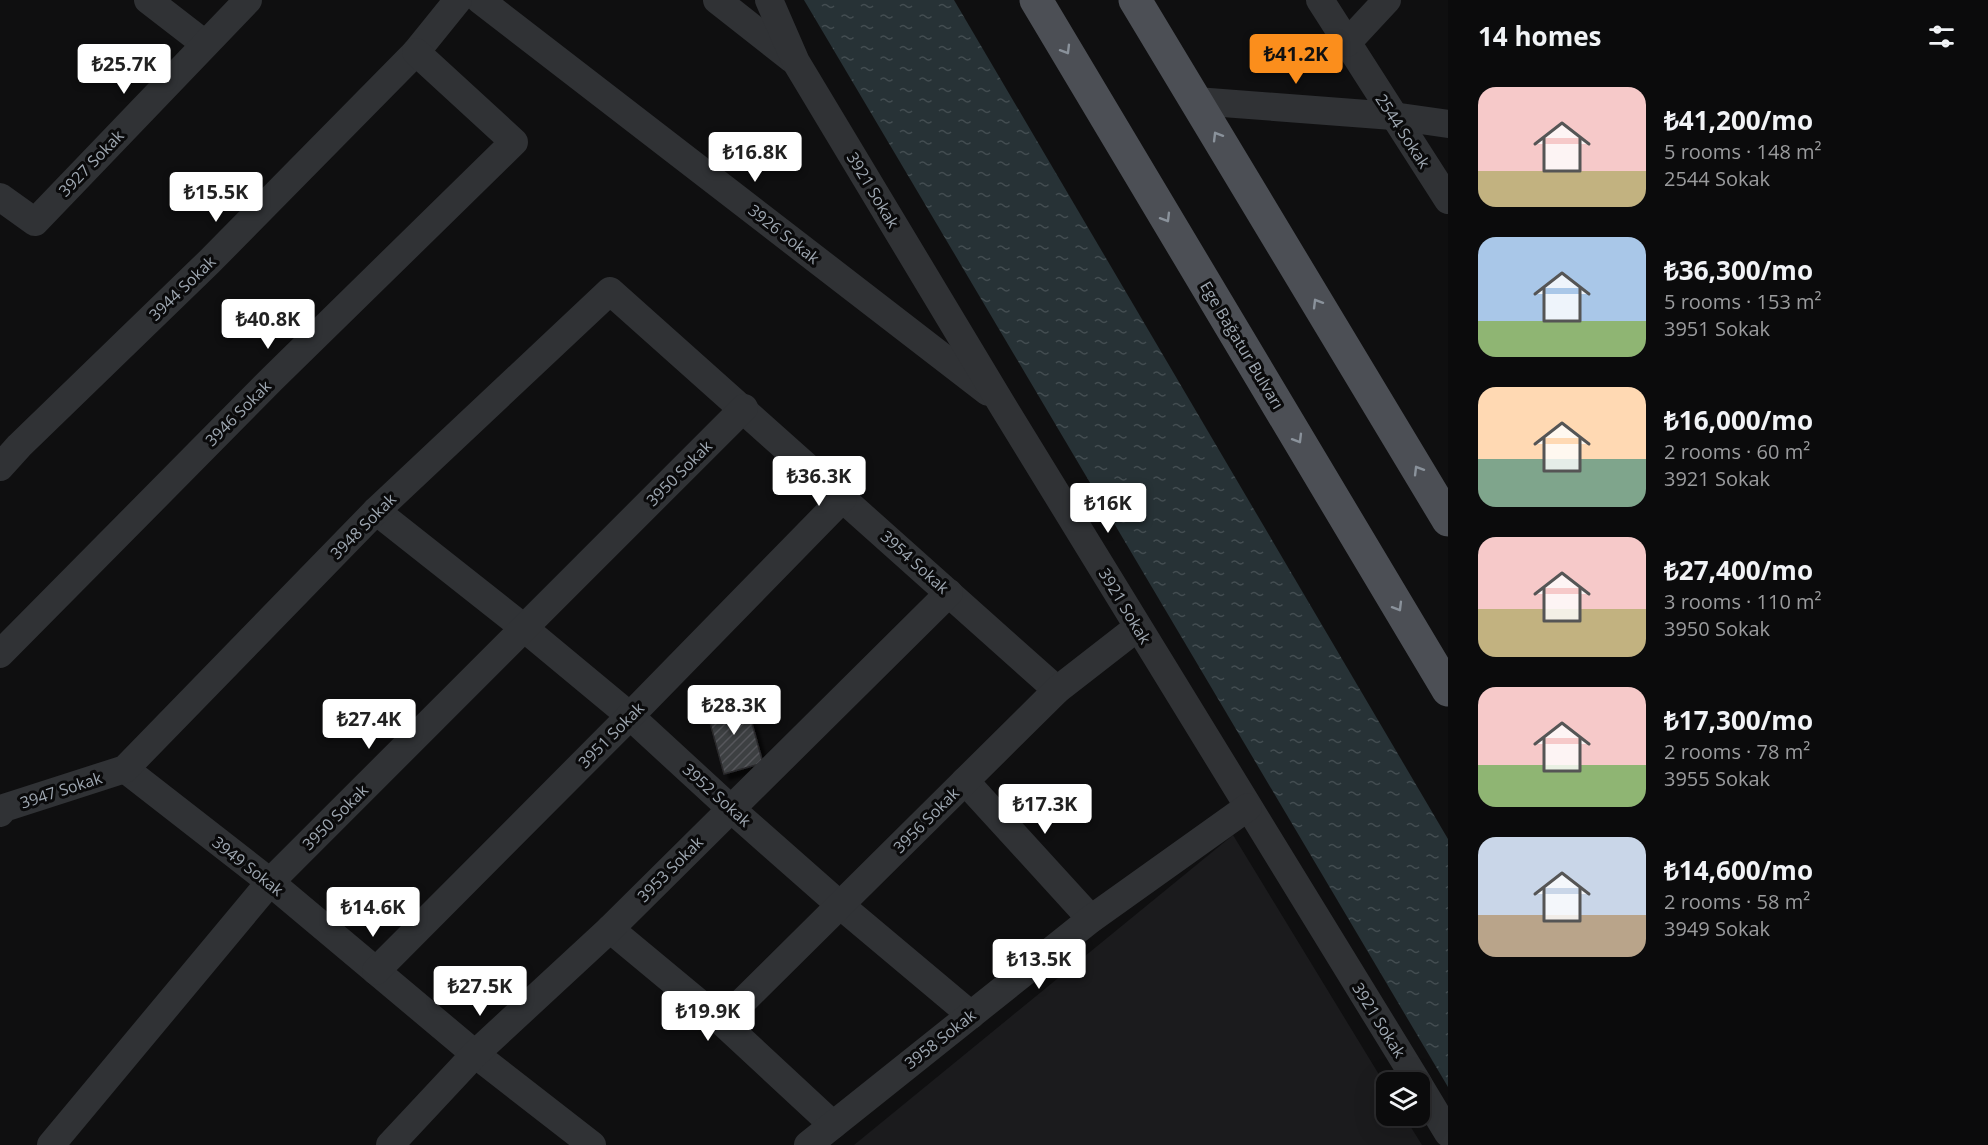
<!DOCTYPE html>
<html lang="en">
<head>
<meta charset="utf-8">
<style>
  body { margin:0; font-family:"Open Sans",sans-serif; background:#19191a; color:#f1f3f6; height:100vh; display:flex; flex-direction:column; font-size:22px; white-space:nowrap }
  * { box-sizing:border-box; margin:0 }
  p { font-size:20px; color:#9a9b9d }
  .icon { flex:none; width:33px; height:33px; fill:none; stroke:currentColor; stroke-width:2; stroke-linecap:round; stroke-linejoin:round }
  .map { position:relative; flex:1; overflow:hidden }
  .sheet { display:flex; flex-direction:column; background:#0b0b0c; width:540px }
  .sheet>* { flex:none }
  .controls { position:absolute; left:1376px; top:1072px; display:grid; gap:12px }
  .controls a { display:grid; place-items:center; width:54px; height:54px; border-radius:12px; background:#0b0b0c; box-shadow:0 6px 24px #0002,0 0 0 2px #2b2b2d; font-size:30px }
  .price { position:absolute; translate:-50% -51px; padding:0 14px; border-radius:6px; background:#fff; color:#222; font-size:20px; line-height:39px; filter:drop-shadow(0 2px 3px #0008) }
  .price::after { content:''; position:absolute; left:50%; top:36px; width:18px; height:14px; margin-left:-9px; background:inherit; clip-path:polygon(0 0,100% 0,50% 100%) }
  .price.active { background:#fb8e1c; color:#111 }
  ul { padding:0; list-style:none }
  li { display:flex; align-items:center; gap:18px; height:150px; padding:0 30px }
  li span { display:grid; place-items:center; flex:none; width:168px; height:120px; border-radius:18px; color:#555 }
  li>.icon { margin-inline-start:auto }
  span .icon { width:72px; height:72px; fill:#fffc; stroke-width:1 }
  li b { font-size:26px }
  h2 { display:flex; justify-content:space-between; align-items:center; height:72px; padding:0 30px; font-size:26px }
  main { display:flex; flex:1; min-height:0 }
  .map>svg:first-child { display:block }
  .built { fill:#1b1b1d }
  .water { fill:url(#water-ripples) }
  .building { fill:url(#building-hatch); stroke:#29292c; stroke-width:1.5; filter:url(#shadow) }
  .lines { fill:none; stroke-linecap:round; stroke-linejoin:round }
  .minor { stroke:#303235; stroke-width:28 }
  .major { stroke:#4c4f55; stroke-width:33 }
  .oneway { stroke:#8a929b }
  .labels { text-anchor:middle; stroke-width:6; stroke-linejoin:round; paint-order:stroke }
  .street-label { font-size:16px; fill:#9fa8b2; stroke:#0a0a0b }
</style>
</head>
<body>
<main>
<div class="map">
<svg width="1448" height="1145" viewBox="0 0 1448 1145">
  <defs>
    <pattern id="water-ripples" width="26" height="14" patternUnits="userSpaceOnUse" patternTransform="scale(1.5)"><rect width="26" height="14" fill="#273236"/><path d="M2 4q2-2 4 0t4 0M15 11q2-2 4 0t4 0" fill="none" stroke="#434d51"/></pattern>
    <pattern id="building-hatch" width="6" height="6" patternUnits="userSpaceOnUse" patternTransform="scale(1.5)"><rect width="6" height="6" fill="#3e3f43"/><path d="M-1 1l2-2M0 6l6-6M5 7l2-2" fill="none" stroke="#57585c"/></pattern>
    <filter id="shadow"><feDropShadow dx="5.5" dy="5.5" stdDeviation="1.5" flood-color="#0009"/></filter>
  </defs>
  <rect width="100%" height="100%" fill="#0f0f10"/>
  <polygon class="built" points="1233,835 1386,1086 1386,1116 1404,1116 1422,1145 854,1145"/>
  <polygon class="water" points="804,0 954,0 1448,839 1448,1087"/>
  <polygon class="building" points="745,698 763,763 724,774 706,708"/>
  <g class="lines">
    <g class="minor">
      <polyline points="148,0 205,44"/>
      <polyline points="480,0 988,392"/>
      <polyline points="717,0 792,59"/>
      <polyline points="769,0 796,62 1001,403 1418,1083"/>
      <polyline points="1320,0 1448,200"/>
      <polyline points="1347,43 1387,0"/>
      <polyline points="1196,101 1393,116 1448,124"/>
      <polyline points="0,197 35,222 248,0"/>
      <polyline points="0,467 19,446 209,262 416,52 458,0"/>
      <polyline points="376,511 524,628 630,716 730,808 840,905 971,1015"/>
      <polyline points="0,654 272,379 514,142 416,52"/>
      <polyline points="125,769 270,882 475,1054 592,1145"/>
      <polyline points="965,781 1091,919"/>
      <polyline points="0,813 4,808 125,769 376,511 610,291 1057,690"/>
      <polyline points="610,929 722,1022 833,1125"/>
      <polyline points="376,971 630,716 843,498"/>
      <polyline points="722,1022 1057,690 1138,627"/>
      <polyline points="1419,1085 1448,1133"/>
      <polyline points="51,1145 270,882 744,408"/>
      <polyline points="390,1145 475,1054 610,929 949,593"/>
      <polyline points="808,1145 1091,919 1248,807"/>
    </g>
    <g class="major">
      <polyline points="1036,0 1448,690"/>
      <polyline points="1135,0 1448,520"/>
    </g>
  </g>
  <defs><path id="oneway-chevron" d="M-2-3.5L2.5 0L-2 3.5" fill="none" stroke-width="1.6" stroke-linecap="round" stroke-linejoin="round" transform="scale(1.5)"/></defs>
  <g class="oneway">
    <use href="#oneway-chevron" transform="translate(1066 50) rotate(59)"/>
    <use href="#oneway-chevron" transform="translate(1217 136) rotate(-121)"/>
    <use href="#oneway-chevron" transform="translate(1166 218) rotate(59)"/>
    <use href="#oneway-chevron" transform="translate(1317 303) rotate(-121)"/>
    <use href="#oneway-chevron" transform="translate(1298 439) rotate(59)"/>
    <use href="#oneway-chevron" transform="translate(1418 470) rotate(-121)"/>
    <use href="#oneway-chevron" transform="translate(1398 607) rotate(59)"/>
  </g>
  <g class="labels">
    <g class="street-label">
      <text transform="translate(1403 131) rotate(57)" y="6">2544 Sokak</text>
      <text transform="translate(91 163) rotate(-46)" y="6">3927 Sokak</text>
      <text transform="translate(873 190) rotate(59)" y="6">3921 Sokak</text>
      <text transform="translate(784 234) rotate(38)" y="6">3926 Sokak</text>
      <text transform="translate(182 288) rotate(-44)" y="6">3944 Sokak</text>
      <text transform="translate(1242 345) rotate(59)" y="6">Ege Bağatur Bulvarı</text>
      <text transform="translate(238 413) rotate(-45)" y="6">3946 Sokak</text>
      <text transform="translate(679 473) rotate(-45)" y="6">3950 Sokak</text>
      <text transform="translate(363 526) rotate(-45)" y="6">3948 Sokak</text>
      <text transform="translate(915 562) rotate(42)" y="6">3954 Sokak</text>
      <text transform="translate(1125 606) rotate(59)" y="6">3921 Sokak</text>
      <text transform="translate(611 735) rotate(-45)" y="6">3951 Sokak</text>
      <text transform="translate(61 790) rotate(-18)" y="6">3947 Sokak</text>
      <text transform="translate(717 795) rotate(42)" y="6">3952 Sokak</text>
      <text transform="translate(335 817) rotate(-45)" y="6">3950 Sokak</text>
      <text transform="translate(926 820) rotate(-45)" y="6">3956 Sokak</text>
      <text transform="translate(248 866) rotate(38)" y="6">3949 Sokak</text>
      <text transform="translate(670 869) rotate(-45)" y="6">3953 Sokak</text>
      <text transform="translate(1379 1020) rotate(58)" y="6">3921 Sokak</text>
      <text transform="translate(940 1039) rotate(-38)" y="6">3958 Sokak</text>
    </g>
  </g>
</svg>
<div class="controls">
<a><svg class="icon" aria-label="layers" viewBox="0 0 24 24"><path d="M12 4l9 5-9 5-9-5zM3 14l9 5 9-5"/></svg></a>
</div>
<b class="price active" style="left:1296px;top:85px">₺41.2K</b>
<b class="price" style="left:124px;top:95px">₺25.7K</b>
<b class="price" style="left:755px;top:183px">₺16.8K</b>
<b class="price" style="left:216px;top:223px">₺15.5K</b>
<b class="price" style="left:268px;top:350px">₺40.8K</b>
<b class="price" style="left:819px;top:507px">₺36.3K</b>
<b class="price" style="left:1108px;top:534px">₺16K</b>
<b class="price" style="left:734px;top:736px">₺28.3K</b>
<b class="price" style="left:369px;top:750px">₺27.4K</b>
<b class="price" style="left:1045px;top:835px">₺17.3K</b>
<b class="price" style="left:373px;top:938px">₺14.6K</b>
<b class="price" style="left:1039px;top:990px">₺13.5K</b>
<b class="price" style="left:480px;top:1017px">₺27.5K</b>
<b class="price" style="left:708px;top:1042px">₺19.9K</b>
</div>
<section class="sheet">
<h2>14 homes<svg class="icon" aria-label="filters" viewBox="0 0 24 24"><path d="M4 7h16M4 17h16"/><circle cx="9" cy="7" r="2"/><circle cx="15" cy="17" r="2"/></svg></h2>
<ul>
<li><span style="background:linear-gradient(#f6c9c9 70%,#c2b280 0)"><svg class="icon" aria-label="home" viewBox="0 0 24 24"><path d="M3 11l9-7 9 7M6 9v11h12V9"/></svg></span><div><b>₺41,200/mo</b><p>5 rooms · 148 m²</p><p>2544 Sokak</p></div></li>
<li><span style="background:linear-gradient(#a9c7e8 70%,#8fb573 0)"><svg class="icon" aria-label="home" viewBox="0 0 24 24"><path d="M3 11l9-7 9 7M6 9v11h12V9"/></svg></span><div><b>₺36,300/mo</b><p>5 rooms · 153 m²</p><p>3951 Sokak</p></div></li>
<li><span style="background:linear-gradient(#ffd9b3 60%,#7fa58c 0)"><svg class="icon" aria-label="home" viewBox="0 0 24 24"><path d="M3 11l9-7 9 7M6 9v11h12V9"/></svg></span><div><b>₺16,000/mo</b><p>2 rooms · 60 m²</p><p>3921 Sokak</p></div></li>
<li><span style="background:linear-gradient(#f6c9c9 60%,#c2b280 0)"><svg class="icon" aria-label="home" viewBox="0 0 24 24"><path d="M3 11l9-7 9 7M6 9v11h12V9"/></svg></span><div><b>₺27,400/mo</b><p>3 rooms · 110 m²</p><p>3950 Sokak</p></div></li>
<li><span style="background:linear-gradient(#f6c9c9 65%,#8fb573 0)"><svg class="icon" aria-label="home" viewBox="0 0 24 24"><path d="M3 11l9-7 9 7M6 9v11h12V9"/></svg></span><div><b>₺17,300/mo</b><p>2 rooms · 78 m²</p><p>3955 Sokak</p></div></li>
<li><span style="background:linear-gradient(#c9d6e8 65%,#b9a48a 0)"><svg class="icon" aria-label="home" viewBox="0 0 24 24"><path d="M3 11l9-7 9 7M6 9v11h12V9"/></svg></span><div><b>₺14,600/mo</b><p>2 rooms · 58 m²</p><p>3949 Sokak</p></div></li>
</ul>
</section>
</main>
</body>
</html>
